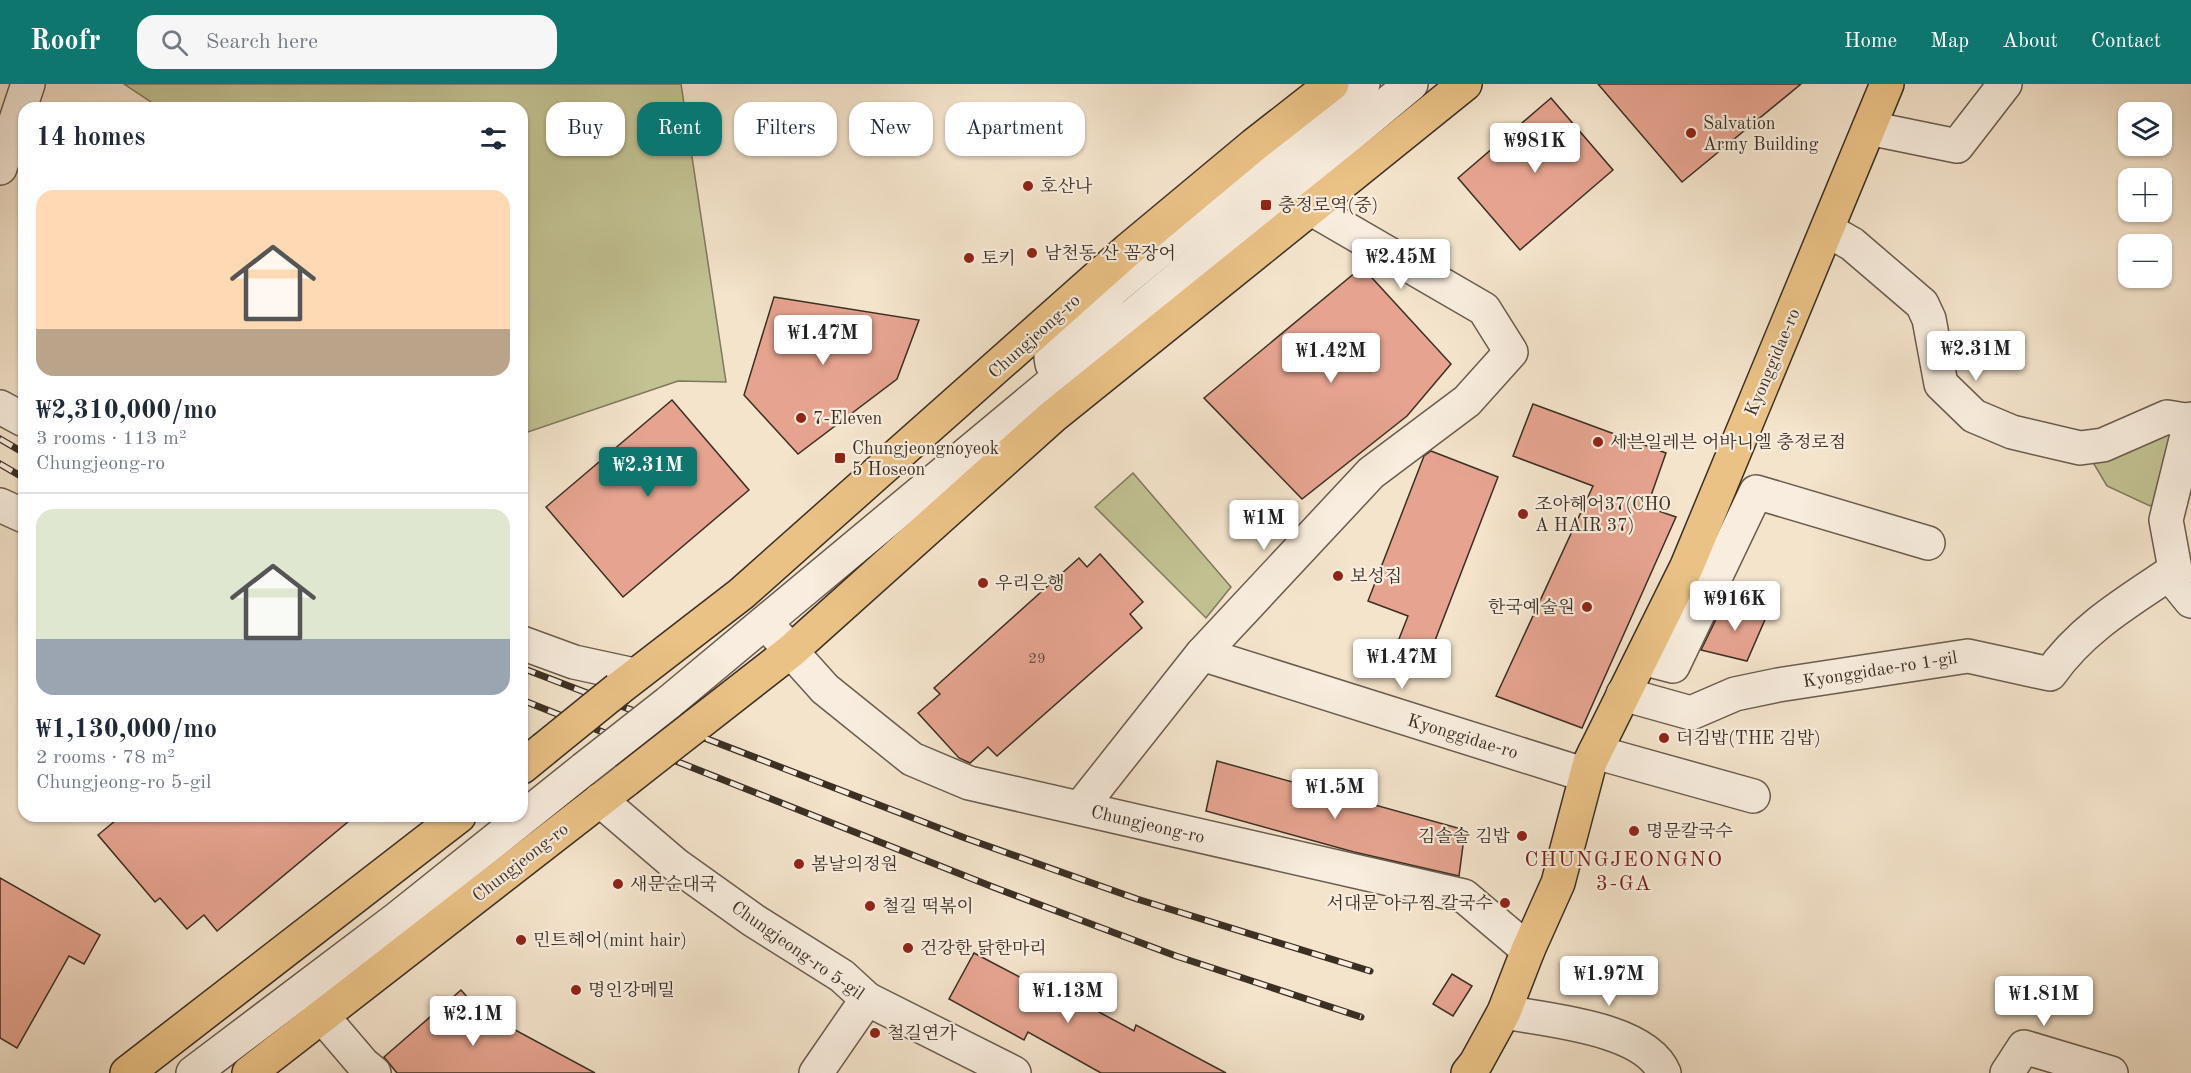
<!DOCTYPE html>
<html lang="en">
<head>
<meta charset="utf-8">
<style>
  body { margin:0; font-family:"Old Standard TT","Noto Serif KR",serif; background:#f6f6f7; color:#1f2937; height:100vh; display:flex; flex-direction:column; font-size:22px; white-space:nowrap }
  * { box-sizing:border-box; margin:0 }
  p { font-size:20px; color:#747a83 }
  .icon { flex:none; width:33px; height:33px; fill:none; stroke:currentColor; stroke-width:2; stroke-linecap:round; stroke-linejoin:round }
  .map { position:relative; flex:1; overflow:hidden }
  .details { position:absolute; left:18px; top:18px; width:510px; height:720px; display:flex; flex-direction:column; background:#fff; border-radius:18px; box-shadow:0 2px 4px #0004 }
  .details>* { flex:none }
  .hud { position:absolute; left:546px; top:18px; width:570px; height:54px; display:flex; gap:12px }
  .controls { position:absolute; left:2118px; top:18px; display:grid; gap:12px }
  .controls a { display:grid; place-items:center; width:54px; height:54px; border-radius:12px; background:#fff; box-shadow:0 2px 4px #0004; font-size:30px }
  .price { position:absolute; translate:-50% -51px; padding:0 14px; border-radius:6px; background:#fff; color:#222; font-size:20px; line-height:39px; filter:drop-shadow(0 2px 3px #0008) }
  .price::after { content:''; position:absolute; left:50%; top:36px; width:18px; height:14px; margin-left:-9px; background:inherit; clip-path:polygon(0 0,100% 0,50% 100%) }
  .price.selected { background:#0f766e; color:#fff }
  ul { padding:0; list-style:none }
  li { display:grid; align-content:center; gap:12px; height:318px; padding:0 18px }
  li+li { border-top:2px solid #e0e1e3 }
  li span { display:grid; place-items:center; height:186px; border-radius:18px; color:#555 }
  li>.icon { margin-inline-start:auto }
  span .icon { width:108px; height:108px; fill:#fffc; stroke-width:1 }
  li b { font-size:26px }
  h2 { display:flex; justify-content:space-between; align-items:center; height:72px; padding:0 18px; font-size:26px }
  .tag { padding:0 21px; border-radius:18px; background:#fff; box-shadow:0 2px 4px #0004; font-size:21px; line-height:54px }
  .tag.selected { background:#0f766e; color:#fff }
  header { display:flex; align-items:center; gap:36px; box-sizing:border-box; height:84px; padding:0 30px; background:#0f766e; color:#fff }
  header strong { font-size:28px }
  nav { display:flex; gap:33px; margin-inline-start:auto; font-size:21px }
  .search { width:420px; height:54px; background:#f6f6f7; display:flex; align-items:center; gap:15px; box-sizing:border-box; padding:0 21px; border-radius:18px; color:#747a83; font-size:22px }
  .map>svg:first-child { display:block }
  .green { fill:#c2c293; stroke:#7e785c; stroke-width:1.5 }
  .building { fill:#e6a490; stroke:#3b2f24; stroke-width:1.5 }
  .lines { fill:none; stroke-linecap:round; stroke-linejoin:round }
  .minor-casing { stroke:#695c4e; stroke-width:36 }
  .major-casing { stroke:#3b2f24; stroke-width:36 }
  .minor { stroke:#f8edde; stroke-width:33 }
  .major { stroke:#eac286; stroke-width:33 }
  .rail-casing { stroke:#3b2f24; stroke-width:7 }
  .rail { stroke:#f8edde; stroke-width:4.5; stroke-dasharray:14; stroke-linecap:butt }
  .minor-bridge-casing { stroke:#695c4e; stroke-width:36; stroke-linecap:butt }
  .major-bridge-casing { stroke:#3b2f24; stroke-width:36; stroke-linecap:butt }
  .minor-bridge { stroke:#f8edde; stroke-width:33 }
  .major-bridge { stroke:#eac286; stroke-width:33 }
  .poi-dot { fill:#8f2418; stroke:#f8edde; stroke-width:2 }
  .labels { text-anchor:middle; stroke-width:4.5; stroke-linejoin:round; paint-order:stroke }
  .number-label { font-size:15px; fill:#664c3f }
  .poi-label { font-size:18px; fill:#3b2f24; stroke:#f8edde; text-anchor:start }
  .street-label { font-size:18px; fill:#3b2f24; stroke:#f8edde }
  .quarter-label { font-size:21px; letter-spacing:1.5px; fill:#7a1f14; stroke:#f8edde }
</style>
</head>
<body>
<header>
<strong>Roofr</strong>
<div class="search"><svg class="icon" aria-label="search" viewBox="0 0 24 24"><circle cx="10" cy="10" r="6"/><path d="M15 15l6 6"/></svg>Search here</div>
<nav><a>Home</a><a>Map</a><a>About</a><a>Contact</a></nav>
</header>
<div class="map">
<svg width="2191" height="989" viewBox="0 0 2191 989">
  <rect width="100%" height="100%" fill="#f4e4cc"/>
  <filter id="stains"><feTurbulence type="fractalNoise" baseFrequency=".00333" numOctaves="4"/><feColorMatrix values="0 0 0 0 .2 0 0 0 0 .09 0 0 0 0 .02 0 0 0 .5 -.17"/></filter>
  <radialGradient id="worn" r=".72"><stop offset=".6" stop-color="#630" stop-opacity="0"/><stop offset="1" stop-color="#630" stop-opacity=".3"/></radialGradient>
  <g class="green">
    <polygon points="124,0 681,0 726,298 678,297 522,350 522,24 160,24"/>
    <polygon points="2183,344 2157,417 2150,422 2107,402 2088,370"/>
    <polygon points="1133,389 1231,503 1206,534 1095,423"/>
  </g>
  <g class="building">
    <polygon points="1598,0 1801,0 1682,98"/>
    <polygon points="1551,14 1613,86 1520,166 1458,94"/>
    <polygon points="1362,183 1451,280 1407,332 1302,415 1204,314"/>
    <polygon points="774,213 919,236 897,295 798,370 744,311"/>
    <polygon points="672,316 749,406 623,513 546,423"/>
    <polygon points="1533,320 1666,369 1647,423 1676,433 1582,644 1496,612 1593,402 1513,372"/>
    <polygon points="1431,367 1498,393 1429,572 1397,560 1408,532 1368,517 1424,372"/>
    <polygon points="1100,470 1143,518 1130,530 1142,544 997,672 988,663 970,679 959,674 918,629 940,610 934,604 1079,474 1087,483"/>
    <polygon points="1725,517 1767,531 1747,577 1701,566"/>
    <polygon points="1217,677 1465,746 1459,792 1354,768 1206,727"/>
    <polygon points="121,732 355,732 217,847 204,831 187,845 160,814 155,818 98,751"/>
    <polygon points="0,794 100,851 84,880 69,872 17,964 0,954"/>
    <polygon points="974,869 1050,909 1053,903 1134,947 1136,941 1226,989 1101,989 1028,948 1024,956 949,915"/>
    <polygon points="1452,890 1472,902 1453,932 1433,920"/>
    <polygon points="461,906 497,947 502,939 595,989 397,989 384,973"/>
  </g>
  <g class="lines">
    <g class="minor-casing">
      <g id="minor">
        <polyline points="1869,44 1957,62 2005,0"/>
        <polyline points="0,84 28,0"/>
        <polyline points="1827,146 1852,160 1922,220 1929,235 1941,300 1974,332 2012,348 2080,364 2103,361 2167,333 2191,337"/>
        <polyline points="1064,271 1052,280 1051,273 1113,205 1363,0"/>
        <polyline points="0,323 24,336"/>
        <polyline points="2191,335 2166,436 2178,501 2191,517"/>
        <polyline points="0,421 24,432"/>
        <polyline points="772,546 825,605 912,675 969,699 1464,812 1528,866"/>
        <polyline points="522,559 574,578 634,591"/>
        <polyline points="1202,570 1586,691"/>
        <polyline points="1642,574 1673,582 1756,408 1928,459"/>
        <path d="M 1623,610 L 1691,629 L 1735,610 L 1778,601 L 1968,572 L 2050,590 C 2082,544 2129,517 2175,486"/>
        <polyline points="668,619 1411,0"/>
        <polyline points="1595,668 1753,712"/>
        <polyline points="600,716 676,781 753,836 842,892 867,915 1014,989"/>
        <polyline points="1080,724 1202,570 1371,389 1467,317 1511,268 1484,225 1310,124"/>
        <path d="M 1504,928 C 1547,936 1646,944 1664,989"/>
        <polyline points="322,932 363,980 374,989"/>
        <polyline points="193,989 398,834 584,685"/>
        <polyline points="816,989 867,915"/>
        <polyline points="2007,989 2024,963 2111,989"/>
      </g>
    </g>
    <g class="major-casing">
      <g id="major">
        <polyline points="618,605 741,510 1128,166 1254,61 1332,0"/>
        <polyline points="695,642 791,567 1052,333 1465,0"/>
        <polyline points="522,683 544,665"/>
        <polyline points="127,989 459,732"/>
        <polyline points="249,989 626,696"/>
        <polyline points="1468,989 1476,979 1504,928 1528,866 1558,799 1590,678 1687,482 1887,0"/>
      </g>
    </g>
    <use href="#minor" class="minor"/>
    <use href="#major" class="major"/>
    <g class="rail-casing">
      <g id="rail">
        <polyline points="0,355 24,369"/>
        <polyline points="0,380 24,394"/>
        <polyline points="522,584 965,754 1137,815 1370,887"/>
        <polyline points="522,616 993,803 1176,872 1361,933"/>
      </g>
    </g>
    <use href="#rail" class="rail"/>
    <g class="minor-bridge-casing">
      <polyline id="minor-bridge" points="584,685 668,619"/>
    </g>
    <g class="major-bridge-casing">
      <g id="major-bridge">
        <polyline points="544,665 618,605"/>
        <polyline points="626,696 695,642"/>
      </g>
    </g>
    <use href="#minor-bridge" class="minor-bridge"/>
    <use href="#major-bridge" class="major-bridge"/>
  </g>
  <g class="poi-dot">
    <circle cx="1691" cy="49" r="6"/>
    <circle cx="1028" cy="102" r="6"/>
    <rect x="1260" y="115" width="12" height="12" rx="3"/>
    <circle cx="1032" cy="169" r="6"/>
    <circle cx="969" cy="174" r="6"/>
    <circle cx="801" cy="334" r="6"/>
    <circle cx="1598" cy="358" r="6"/>
    <rect x="834" y="368" width="12" height="12" rx="3"/>
    <circle cx="1523" cy="430" r="6"/>
    <circle cx="1338" cy="492" r="6"/>
    <circle cx="983" cy="499" r="6"/>
    <circle cx="1587" cy="523" r="6"/>
    <circle cx="1664" cy="654" r="6"/>
    <circle cx="1634" cy="747" r="6"/>
    <circle cx="1522" cy="752" r="6"/>
    <circle cx="799" cy="780" r="6"/>
    <circle cx="618" cy="800" r="6"/>
    <circle cx="1505" cy="819" r="6"/>
    <circle cx="870" cy="822" r="6"/>
    <circle cx="521" cy="856" r="6"/>
    <circle cx="908" cy="864" r="6"/>
    <circle cx="576" cy="906" r="6"/>
    <circle cx="875" cy="949" r="6"/>
  </g>
  <g class="labels">
    <g class="number-label">
      <text x="1037" y="579">29</text>
    </g>
    <g class="poi-label">
      <text x="1703" y="45">Salvation<tspan x="1703" dy="21">Army Building</tspan></text>
      <text x="1040" y="108">호산나</text>
      <text x="1278" y="127">충정로역(중)</text>
      <text x="1044" y="175">남천동 산 꼼장어</text>
      <text x="981" y="180">토키</text>
      <text x="813" y="340">7-Eleven</text>
      <text x="1610" y="364">세븐일레븐 어바니엘 충정로점</text>
      <text x="852" y="370">Chungjeongnoyeok<tspan x="852" dy="21">5 Hoseon</tspan></text>
      <text x="1535" y="426">조아헤어37(CHO<tspan x="1535" dy="21">A HAIR 37)</tspan></text>
      <text x="1350" y="498">보성집</text>
      <text x="995" y="505">우리은행</text>
      <text x="1575" y="529" text-anchor="end">한국예술원</text>
      <text x="1676" y="660">더김밥(THE 김밥)</text>
      <text x="1646" y="753">명문칼국수</text>
      <text x="1510" y="758" text-anchor="end">김솔솔 김밥</text>
      <text x="811" y="786">봄날의정원</text>
      <text x="630" y="806">새문순대국</text>
      <text x="1493" y="825" text-anchor="end">서대문 아구찜 칼국수</text>
      <text x="882" y="828">철길 떡볶이</text>
      <text x="533" y="862">민트헤어(mint hair)</text>
      <text x="920" y="870">건강한 닭한마리</text>
      <text x="588" y="912">명인강메밀</text>
      <text x="887" y="955">철길연가</text>
    </g>
    <g class="street-label">
      <text transform="translate(1034 252) rotate(-42)" y="6">Chungjeong-ro</text>
      <text transform="translate(1772 278) rotate(-67)" y="6">Kyonggidae-ro</text>
      <text transform="translate(1880 585) rotate(-9)" y="6">Kyonggidae-ro 1-gil</text>
      <text transform="translate(1463 652) rotate(17)" y="6">Kyonggidae-ro</text>
      <text transform="translate(1148 740) rotate(13)" y="6">Chungjeong-ro</text>
      <text transform="translate(520 778) rotate(-38)" y="6">Chungjeong-ro</text>
      <text transform="translate(798 866) rotate(35)" y="6">Chungjeong-ro 5-gil</text>
    </g>
    <g class="quarter-label">
      <text x="1624" y="782">CHUNGJEONGNO<tspan x="1624" dy="24">3-GA</tspan></text>
    </g>
  </g>
  <rect width="100%" height="100%" filter="url(#stains)"/>
  <rect width="100%" height="100%" fill="url(#worn)"/>
</svg>
<div class="controls">
<a><svg class="icon" aria-label="layers" viewBox="0 0 24 24"><path d="M12 4l9 5-9 5-9-5zM3 14l9 5 9-5"/></svg></a>
<a>+</a>
<a>−</a>
</div>
<b class="price" style="left:1535px;top:90px">₩981K</b>
<b class="price" style="left:1401px;top:206px">₩2.45M</b>
<b class="price" style="left:823px;top:282px">₩1.47M</b>
<b class="price" style="left:1976px;top:298px">₩2.31M</b>
<b class="price" style="left:1331px;top:300px">₩1.42M</b>
<b class="price selected" style="left:648px;top:414px">₩2.31M</b>
<b class="price" style="left:1264px;top:467px">₩1M</b>
<b class="price" style="left:1735px;top:548px">₩916K</b>
<b class="price" style="left:1402px;top:606px">₩1.47M</b>
<b class="price" style="left:1335px;top:736px">₩1.5M</b>
<b class="price" style="left:1609px;top:923px">₩1.97M</b>
<b class="price" style="left:1068px;top:940px">₩1.13M</b>
<b class="price" style="left:2044px;top:943px">₩1.81M</b>
<b class="price" style="left:473px;top:963px">₩2.1M</b>
<div class="hud">
<a class="tag">Buy</a>
<a class="tag selected">Rent</a>
<a class="tag">Filters</a>
<a class="tag">New</a>
<a class="tag">Apartment</a>
</div>
<section class="details">
<h2>14 homes<svg class="icon" aria-label="filters" viewBox="0 0 24 24"><path d="M4 7h16M4 17h16"/><circle cx="9" cy="7" r="2"/><circle cx="15" cy="17" r="2"/></svg></h2>
<ul>
<li><span style="background:linear-gradient(#ffd9b3 75%,#b9a48a 0)"><svg class="icon" aria-label="home" viewBox="0 0 24 24"><path d="M3 11l9-7 9 7M6 9v11h12V9"/></svg></span><div><b>₩2,310,000/mo</b><p>3 rooms · 113 m²</p><p>Chungjeong-ro</p></div></li>
<li><span style="background:linear-gradient(#dfe7d0 70%,#9aa5b1 0)"><svg class="icon" aria-label="home" viewBox="0 0 24 24"><path d="M3 11l9-7 9 7M6 9v11h12V9"/></svg></span><div><b>₩1,130,000/mo</b><p>2 rooms · 78 m²</p><p>Chungjeong-ro 5-gil</p></div></li>
</ul>
</section>
</div>
</body>
</html>
